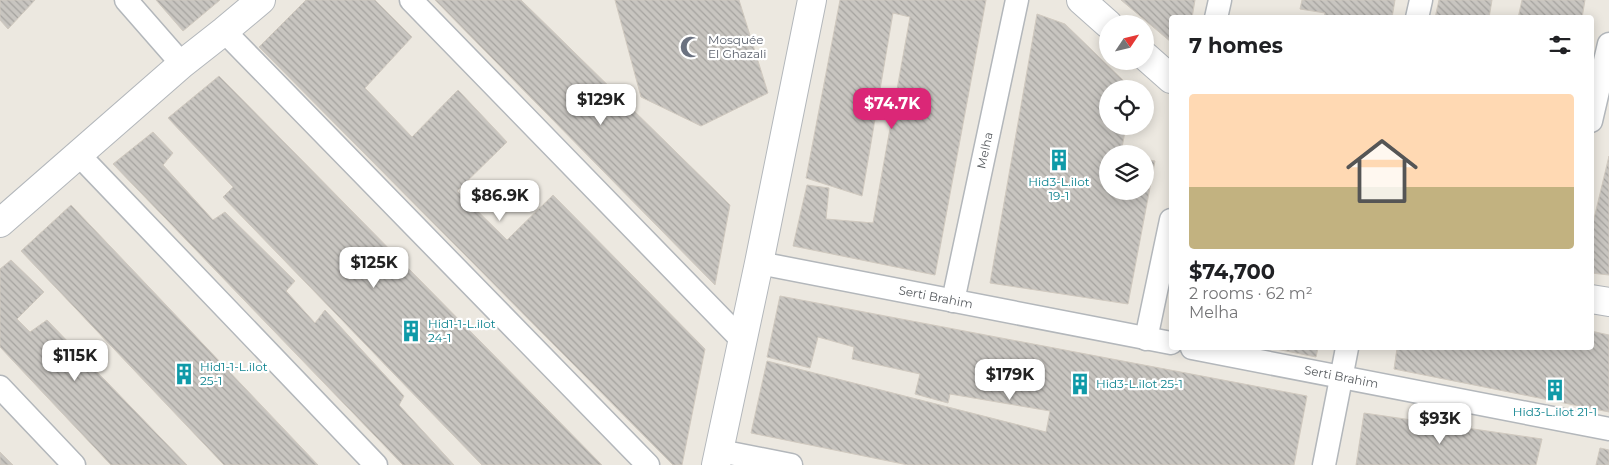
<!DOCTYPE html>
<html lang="en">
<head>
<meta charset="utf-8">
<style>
  body { margin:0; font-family:Montserrat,sans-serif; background:#f6f6f6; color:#202124; height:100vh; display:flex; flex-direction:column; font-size:19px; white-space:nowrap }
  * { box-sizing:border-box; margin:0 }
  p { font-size:16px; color:#757577 }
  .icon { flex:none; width:28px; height:28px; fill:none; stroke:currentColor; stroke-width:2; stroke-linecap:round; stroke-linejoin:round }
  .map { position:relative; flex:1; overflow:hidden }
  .drawer { position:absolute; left:1169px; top:15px; width:425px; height:335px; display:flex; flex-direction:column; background:#fff; border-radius:5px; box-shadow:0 2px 12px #0003 }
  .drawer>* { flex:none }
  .needle { width:32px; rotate:55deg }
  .controls { position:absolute; left:1099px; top:15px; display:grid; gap:10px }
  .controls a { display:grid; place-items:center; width:55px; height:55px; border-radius:50%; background:#fff; box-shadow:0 2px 12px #0003; font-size:25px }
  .price { position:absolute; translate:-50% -42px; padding:0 11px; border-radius:10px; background:#fff; color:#222; font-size:16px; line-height:32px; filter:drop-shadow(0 1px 2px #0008) }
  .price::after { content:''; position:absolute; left:50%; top:30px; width:15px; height:11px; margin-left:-8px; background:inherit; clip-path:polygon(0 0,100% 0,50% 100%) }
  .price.selected { background:#db2777; color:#fff }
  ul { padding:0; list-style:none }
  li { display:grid; align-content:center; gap:10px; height:265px; padding:0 20px }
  li span { display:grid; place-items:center; height:155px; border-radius:5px; color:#555 }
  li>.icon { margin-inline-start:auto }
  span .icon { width:90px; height:90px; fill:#fffc; stroke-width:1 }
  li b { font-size:21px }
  h2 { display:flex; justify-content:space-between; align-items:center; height:60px; padding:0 20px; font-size:21px }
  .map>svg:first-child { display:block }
  .building { fill:url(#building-back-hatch); stroke:#d0c9bf }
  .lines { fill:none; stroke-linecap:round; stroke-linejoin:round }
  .minor-casing { stroke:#b3b7bb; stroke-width:25 }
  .tertiary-casing { stroke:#b3b7bb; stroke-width:30 }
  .minor { stroke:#fff; stroke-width:22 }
  .tertiary { stroke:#fff; stroke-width:28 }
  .labels { text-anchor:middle; stroke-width:4.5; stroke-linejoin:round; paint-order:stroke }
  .worship-label { font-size:12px; fill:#5b616d; stroke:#fff; text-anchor:start }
  .street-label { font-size:12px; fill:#595d61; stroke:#fff }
  .culture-label { font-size:12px; fill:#0d838f; stroke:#fff; text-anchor:start }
</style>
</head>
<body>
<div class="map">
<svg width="1609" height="465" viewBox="0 0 1609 465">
  <defs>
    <pattern id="building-back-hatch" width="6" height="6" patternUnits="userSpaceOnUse" patternTransform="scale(1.25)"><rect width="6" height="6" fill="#c8c5c0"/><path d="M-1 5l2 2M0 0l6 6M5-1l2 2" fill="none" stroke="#a5a39f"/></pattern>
  </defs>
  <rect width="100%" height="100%" fill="#ece8e0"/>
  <g class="building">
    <polygon points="0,0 35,0 8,29 0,20"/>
    <polygon points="156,0 220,0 183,31"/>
    <polygon points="306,0 375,0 412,37 365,88 412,137 458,90 507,142 457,191 507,240 553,195 705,349 682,465 673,465 259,47"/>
    <polygon points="435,0 521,0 730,205 715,285"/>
    <polygon points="615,0 739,0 768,93 701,126 641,97"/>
    <polygon points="840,0 986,0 935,275 793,246 807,185 829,188 826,219 873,223 910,17 893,13 862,196 806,178"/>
    <polygon points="1121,0 1195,0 1192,18 1171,18 1171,42"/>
    <polygon points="1302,0 1395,0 1392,18 1324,18 1325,13 1300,9"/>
    <polygon points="1439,0 1492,0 1489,18 1435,18"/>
    <polygon points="1522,0 1585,0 1582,18 1518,18"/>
    <polygon points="1037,14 1065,24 1132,89 1108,89 1108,126 1126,126 1121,153 1124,154 1108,154 1108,191 1145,191 1145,159 1155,161 1128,304 990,283"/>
    <polygon points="219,76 602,465 482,465 223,197 233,187 168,118"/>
    <polygon points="153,132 173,153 163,165 213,220 225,212 295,281 286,291 315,323 325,310 404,396 399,405 454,465 403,465 113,164"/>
    <polygon points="1609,156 1609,275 1591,273 1591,231"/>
    <polygon points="71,205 318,465 224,465 21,251"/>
    <polygon points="11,260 44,292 17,319 30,332 47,320 187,465 111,465 0,347 0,269"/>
    <polygon points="780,296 1307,396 1294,465 908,465 751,433 767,361 1046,432 1050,411 950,394 948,403 915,394 920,374 852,359 854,347 818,337 810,368 767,357"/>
    <polygon points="1591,331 1609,335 1609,412 1394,369 1397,348 1591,348"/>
    <polygon points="1271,348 1318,348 1316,357"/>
    <polygon points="1364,413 1542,439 1536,465 1356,465"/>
    <polygon points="1600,448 1609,450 1609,465 1596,465"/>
    <polygon points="0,452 13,465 0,465"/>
  </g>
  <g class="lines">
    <g class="minor-casing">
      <g id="minor">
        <polyline points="126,0 182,64"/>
        <polyline points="411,0 743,341"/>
        <polyline points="1216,18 1220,0"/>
        <polyline points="1417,18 1421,0"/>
        <polyline points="224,31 648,465"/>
        <polyline points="1591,121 1609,44"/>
        <polyline points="78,154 376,465"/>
        <path id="s1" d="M 759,263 L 1171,343"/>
        <path id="s2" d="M 953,301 L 1017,0"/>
        <polyline points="1146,339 1171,220"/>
        <path id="s3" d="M 1192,348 L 1609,429"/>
        <polyline points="0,387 74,465"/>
        <polyline points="720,451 791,465"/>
        <polyline points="1324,465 1347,348"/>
      </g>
    </g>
    <g class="tertiary-casing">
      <g id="tertiary">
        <polyline points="1081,0 1108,24"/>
        <polyline points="1145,56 1171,79"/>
        <polyline points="0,223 182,64 224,31 261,0"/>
        <polyline points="1591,299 1609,302"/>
        <polyline points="716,465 759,263 812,0"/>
      </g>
    </g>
    <use href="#minor" class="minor"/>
    <use href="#tertiary" class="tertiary"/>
  </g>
  <defs>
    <g id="mosque-bare" transform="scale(1.725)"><path d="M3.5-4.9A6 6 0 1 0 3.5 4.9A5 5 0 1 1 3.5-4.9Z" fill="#6b7280" stroke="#fff" stroke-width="2.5" paint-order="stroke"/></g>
    <g id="building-bare" transform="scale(1.725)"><path d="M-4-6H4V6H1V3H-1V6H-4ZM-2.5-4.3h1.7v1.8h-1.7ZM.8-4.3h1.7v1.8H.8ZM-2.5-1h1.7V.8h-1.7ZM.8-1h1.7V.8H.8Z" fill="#0f9aa8" stroke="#fff" stroke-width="2.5" paint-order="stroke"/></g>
  </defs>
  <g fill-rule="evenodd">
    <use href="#mosque-bare" x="691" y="47"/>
    <use href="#building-bare" x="1059" y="160"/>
    <use href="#building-bare" x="411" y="331"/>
    <use href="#building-bare" x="184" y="374"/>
    <use href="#building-bare" x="1080" y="384"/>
    <use href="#building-bare" x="1555" y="390"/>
  </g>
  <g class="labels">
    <g class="worship-label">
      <text x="708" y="44">Mosquée<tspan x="708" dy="14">El Ghazali</tspan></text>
    </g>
    <g class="street-label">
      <text dy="4" stroke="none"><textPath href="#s2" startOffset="154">Melha</textPath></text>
      <text dy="4" stroke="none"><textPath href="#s1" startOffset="180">Serti Brahim</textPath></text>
      <text dy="4" stroke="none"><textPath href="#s3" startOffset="152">Serti Brahim</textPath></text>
    </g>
    <g class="culture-label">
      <text x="1059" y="186" text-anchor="middle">Hid3-L.ilot<tspan x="1059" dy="14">19-1</tspan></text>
      <text x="428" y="328">Hid1-1-L.ilot<tspan x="428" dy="14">24-1</tspan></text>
      <text x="200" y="371">Hid1-1-L.ilot<tspan x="200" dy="14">25-1</tspan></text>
      <text x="1096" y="388">Hid3-L.ilot 25-1</text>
      <text x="1555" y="416" text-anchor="middle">Hid3-L.ilot 21-1</text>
    </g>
  </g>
</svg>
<div class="controls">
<a><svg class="needle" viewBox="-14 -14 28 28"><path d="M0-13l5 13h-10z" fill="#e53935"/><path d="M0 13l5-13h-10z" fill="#757577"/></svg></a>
<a><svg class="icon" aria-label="locate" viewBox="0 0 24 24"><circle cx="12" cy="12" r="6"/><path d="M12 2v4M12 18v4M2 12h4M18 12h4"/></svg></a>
<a><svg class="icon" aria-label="layers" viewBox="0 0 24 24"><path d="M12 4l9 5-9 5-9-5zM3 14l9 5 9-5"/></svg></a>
</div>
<b class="price" style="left:601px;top:126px">$129K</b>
<b class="price selected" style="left:892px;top:130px">$74.7K</b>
<b class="price" style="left:500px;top:222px">$86.9K</b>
<b class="price" style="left:374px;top:289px">$125K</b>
<b class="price" style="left:75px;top:382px">$115K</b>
<b class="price" style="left:1010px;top:401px">$179K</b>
<b class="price" style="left:1440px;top:445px">$93K</b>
<section class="drawer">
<h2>7 homes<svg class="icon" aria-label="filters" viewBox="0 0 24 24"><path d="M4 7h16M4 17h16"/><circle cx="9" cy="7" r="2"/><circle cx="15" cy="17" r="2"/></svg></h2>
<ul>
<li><span style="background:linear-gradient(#ffd9b3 60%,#c2b280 0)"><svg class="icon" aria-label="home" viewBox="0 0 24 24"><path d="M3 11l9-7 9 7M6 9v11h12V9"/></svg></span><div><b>$74,700</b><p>2 rooms · 62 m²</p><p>Melha</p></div></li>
</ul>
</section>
</div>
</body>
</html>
